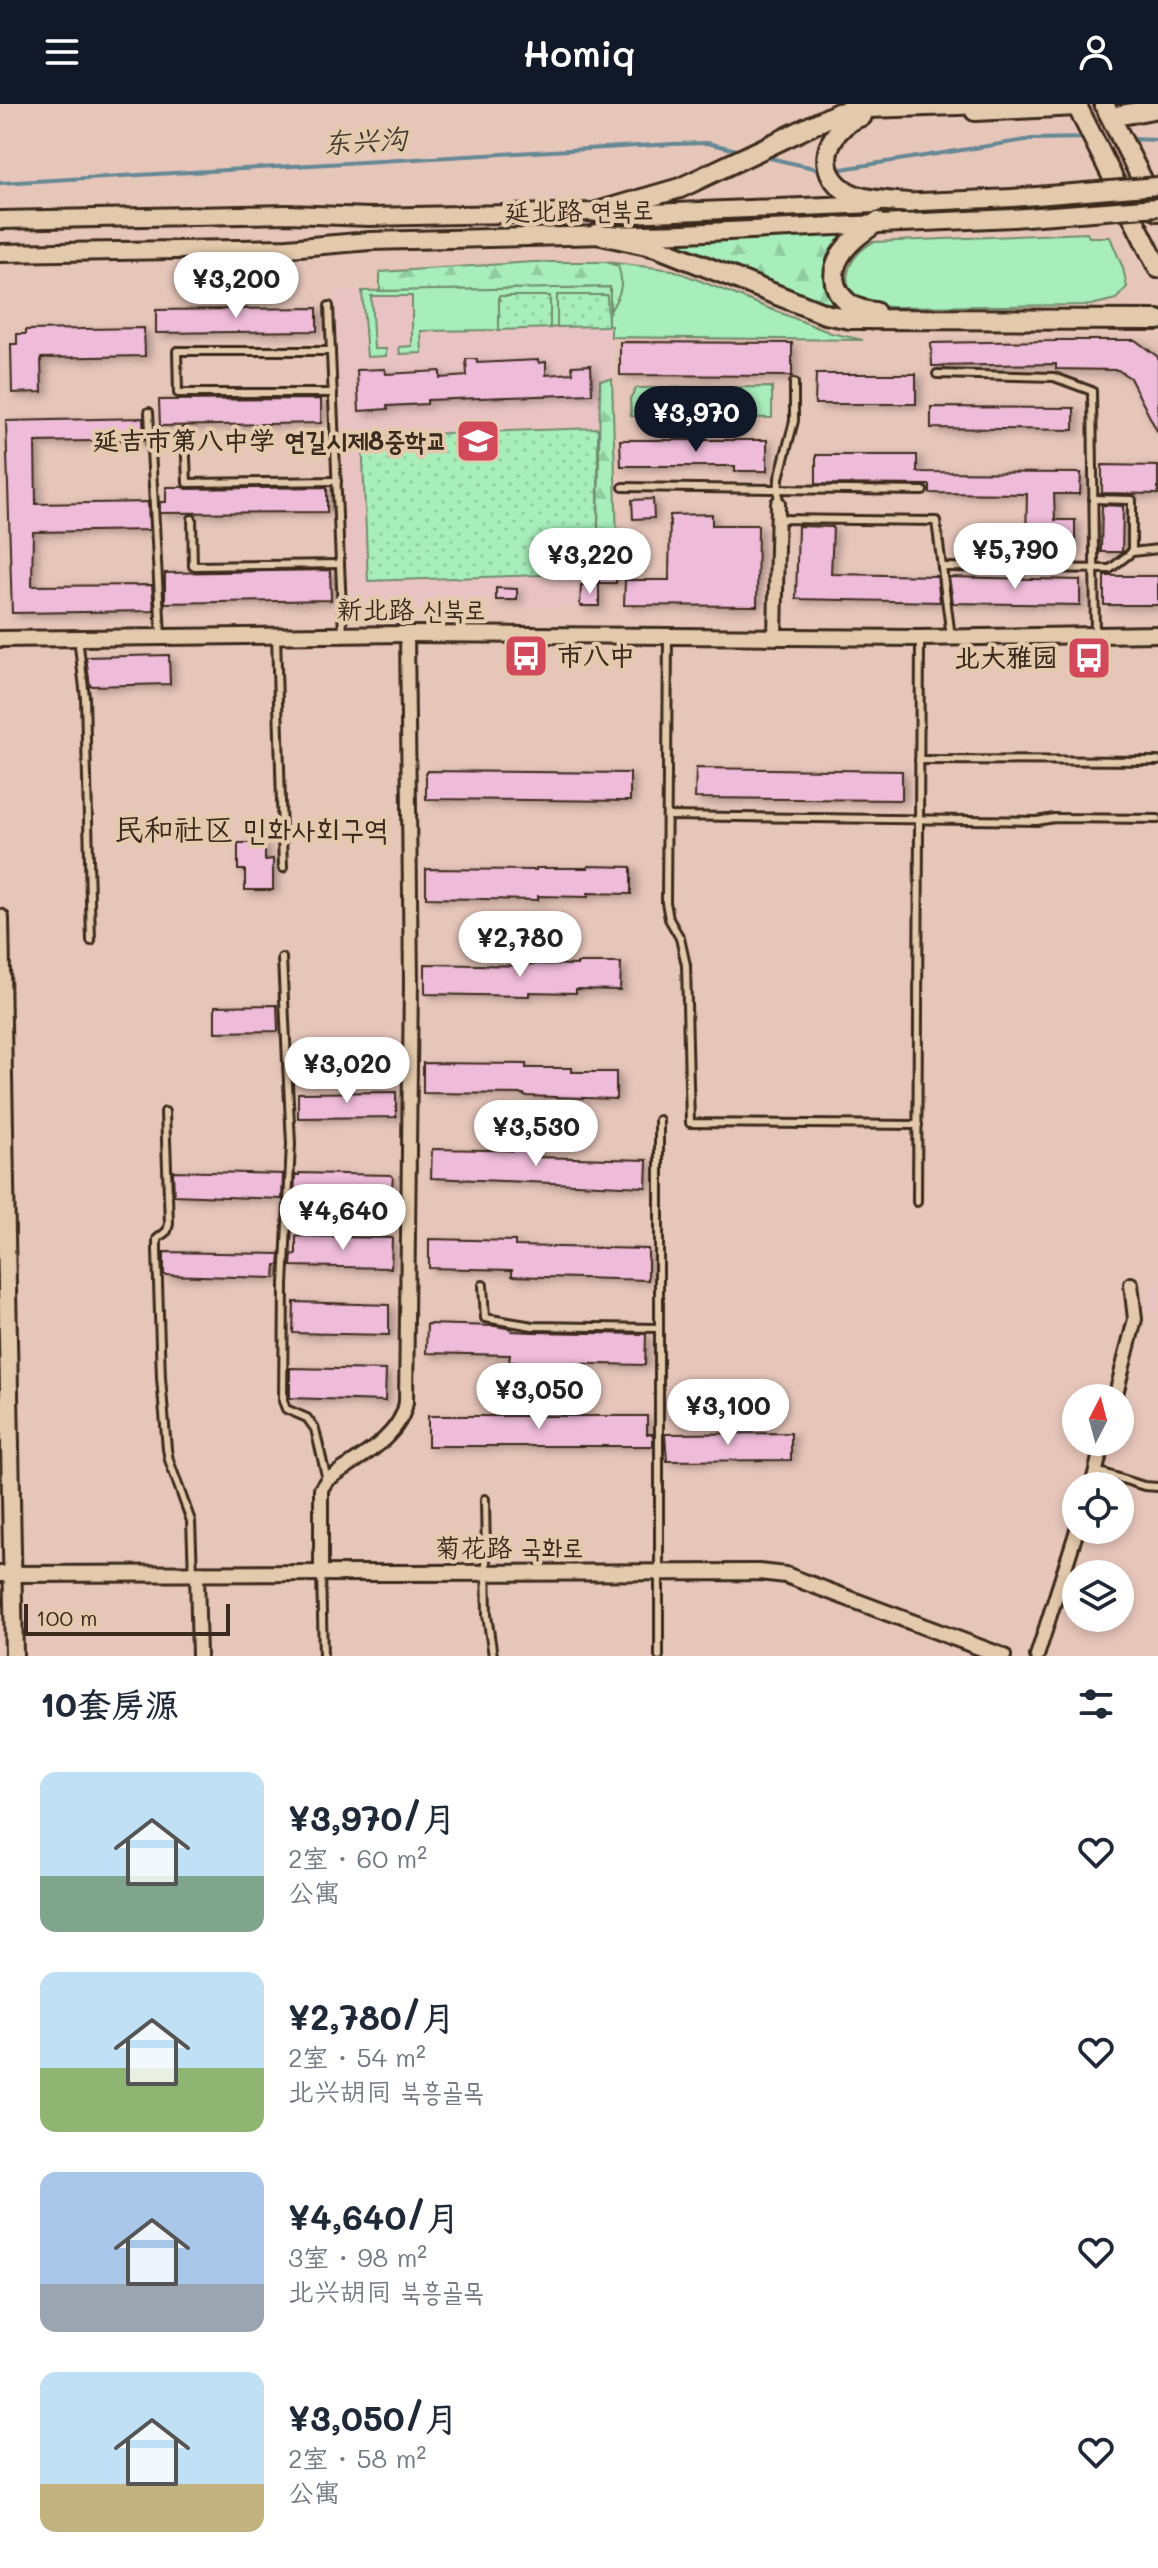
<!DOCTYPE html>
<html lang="zh">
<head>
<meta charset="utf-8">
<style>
  body { margin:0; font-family:Mali,"LXGW WenKai TC","Poor Story",sans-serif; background:#f6f6f7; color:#1f2937; height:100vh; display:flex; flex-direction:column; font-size:30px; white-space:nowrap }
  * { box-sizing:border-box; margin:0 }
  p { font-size:26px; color:#747a83 }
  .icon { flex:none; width:44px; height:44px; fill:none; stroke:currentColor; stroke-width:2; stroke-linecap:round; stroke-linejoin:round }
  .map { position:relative; height:1552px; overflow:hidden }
  .panel { display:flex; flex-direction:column; background:#fff; flex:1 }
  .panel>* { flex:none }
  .needle { width:52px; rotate:6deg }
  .tools { position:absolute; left:1062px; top:1280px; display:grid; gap:16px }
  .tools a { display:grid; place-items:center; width:72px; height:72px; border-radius:50%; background:#fff; box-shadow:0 4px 12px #0003; font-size:40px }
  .scale { position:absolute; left:24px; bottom:20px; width:206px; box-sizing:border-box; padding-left:8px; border:4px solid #3b2a1e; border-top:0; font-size:22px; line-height:28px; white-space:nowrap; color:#3b2a1e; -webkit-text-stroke:6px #e4caac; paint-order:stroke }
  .price { position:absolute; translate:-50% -68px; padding:0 18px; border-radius:28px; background:#fff; color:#222; font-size:26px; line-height:52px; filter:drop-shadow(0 2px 4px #0008) }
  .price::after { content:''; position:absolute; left:50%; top:48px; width:24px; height:18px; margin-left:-12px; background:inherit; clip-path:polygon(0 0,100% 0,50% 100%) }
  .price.selected { background:#111827; color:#fff }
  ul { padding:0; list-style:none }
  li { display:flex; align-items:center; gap:24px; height:200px; padding:0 40px }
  li span { display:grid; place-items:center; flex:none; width:224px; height:160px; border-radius:16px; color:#555 }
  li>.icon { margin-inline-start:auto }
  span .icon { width:96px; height:96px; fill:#fffc; stroke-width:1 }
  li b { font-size:34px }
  h2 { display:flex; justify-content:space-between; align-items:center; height:96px; padding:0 40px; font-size:34px }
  header { display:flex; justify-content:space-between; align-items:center; height:104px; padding:0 40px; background:#111827; color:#fff; font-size:36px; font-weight:600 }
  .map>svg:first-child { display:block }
  .built { fill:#e9c3c3 }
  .grass { fill:#a7eebb; stroke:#718c6c; stroke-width:2 }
  .forest { fill:url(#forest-firs); stroke:#718c6c; stroke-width:2 }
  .park { fill:url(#park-dots); stroke:#718c6c; stroke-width:2 }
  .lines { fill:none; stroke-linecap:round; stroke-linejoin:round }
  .stream { stroke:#658894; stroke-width:4 }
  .building { fill:#eebbd9; stroke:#3b2a1e; stroke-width:2; filter:url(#shadow) }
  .service-casing { stroke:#3b2a1e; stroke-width:12 }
  .minor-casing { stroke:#3b2a1e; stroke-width:18 }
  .tertiary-casing { stroke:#3b2a1e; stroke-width:20 }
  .secondary-casing { stroke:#3b2a1e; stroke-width:22 }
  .primary-casing { stroke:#3b2a1e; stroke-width:24 }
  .service { stroke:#e4caac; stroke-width:6 }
  .minor { stroke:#e4caac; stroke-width:12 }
  .tertiary { stroke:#e4caac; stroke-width:14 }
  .secondary { stroke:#e4caac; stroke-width:16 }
  .primary { stroke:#e4caac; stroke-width:18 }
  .secondary-bridge-casing { stroke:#3b2a1e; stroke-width:22; stroke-linecap:butt }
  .secondary-bridge { stroke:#e4caac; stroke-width:16 }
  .labels { text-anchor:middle; stroke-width:8; stroke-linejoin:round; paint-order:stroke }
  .street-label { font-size:26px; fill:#3b2a1e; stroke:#e4caac }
  .poi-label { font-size:26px; font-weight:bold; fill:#3b2a1e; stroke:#e4caac; text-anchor:end }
  .water-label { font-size:28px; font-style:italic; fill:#423a32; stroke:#e4caac }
  .quarter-label { font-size:30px; fill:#3b2a1e; stroke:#e4caac }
</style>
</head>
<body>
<header><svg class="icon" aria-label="menu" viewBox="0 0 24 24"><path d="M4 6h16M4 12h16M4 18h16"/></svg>Homiq<svg class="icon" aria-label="person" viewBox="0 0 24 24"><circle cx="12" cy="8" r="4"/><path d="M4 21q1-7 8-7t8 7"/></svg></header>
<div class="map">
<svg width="1158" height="1552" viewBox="0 0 1158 1552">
  <defs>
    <pattern id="forest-firs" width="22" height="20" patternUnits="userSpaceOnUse" patternTransform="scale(2)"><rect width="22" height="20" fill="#a7eebb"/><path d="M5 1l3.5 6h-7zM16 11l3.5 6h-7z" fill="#91cca0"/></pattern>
    <pattern id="park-dots" width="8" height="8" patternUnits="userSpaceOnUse" patternTransform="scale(2)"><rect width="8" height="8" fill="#a7eebb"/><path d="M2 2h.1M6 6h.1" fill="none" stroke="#91cca0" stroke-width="1.8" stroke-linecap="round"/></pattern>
    <filter id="shadow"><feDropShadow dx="5" dy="3" stdDeviation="4" flood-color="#0004"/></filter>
  </defs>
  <rect width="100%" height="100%" fill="#e7c6ba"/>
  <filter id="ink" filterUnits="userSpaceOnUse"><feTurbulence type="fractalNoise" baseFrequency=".0125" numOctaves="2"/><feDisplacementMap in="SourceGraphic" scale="16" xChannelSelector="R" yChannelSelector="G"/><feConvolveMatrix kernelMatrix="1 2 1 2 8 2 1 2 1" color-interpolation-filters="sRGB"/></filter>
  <g filter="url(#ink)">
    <g class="built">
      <polygon points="610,183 617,437 598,436 597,479 579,479 580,503 522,504 519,494 479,494 479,504 350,506 335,188"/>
      <polygon points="1158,1168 1158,1211 1145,1206"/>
    </g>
    <g class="grass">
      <path d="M 1087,129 L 1089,133 L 1110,133 L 1123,164 L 1127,183 L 1116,195 L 1091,201 L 890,203 C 881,202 872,202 865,198 C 833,183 850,150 873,138 Z"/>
      <polygon points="606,158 673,166 831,229 863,236 611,233 611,222 608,222 607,191 557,191 557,223 550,224 549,192 499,193 499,226 421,227 422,249 400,250 399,243 412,242 412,192 371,192 374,245 386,245 386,252 367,253 362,187 610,183 611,205 618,162"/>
      <polygon points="772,283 772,314 631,312 630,295 636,284"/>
    </g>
    <g class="forest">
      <path d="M 848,130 C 823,150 822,167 835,195 L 829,200 L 672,137 Z"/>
      <path d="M 533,158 L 606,158 L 618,162 C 625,180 620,191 610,207 L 610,183 L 380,187 L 380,168 Z"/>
      <polygon points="612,275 617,437 598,436 600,276"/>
    </g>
    <g class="park">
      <polygon points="557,191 607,191 608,222 557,223"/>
      <polygon points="499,192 550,192 550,224 499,226"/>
      <polygon points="598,324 598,469 368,477 362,332"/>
    </g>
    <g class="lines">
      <g class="stream">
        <polyline points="1128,35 1158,36"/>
        <polyline points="761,52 822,66"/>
        <polyline points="835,66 1032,35 1088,34"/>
        <polyline points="0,79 673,40 707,39 741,47"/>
      </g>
    </g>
    <g class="building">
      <polygon points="317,204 317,227 156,229 156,206"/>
      <polygon points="144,224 145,252 41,254 42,288 12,289 11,240 17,240 17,230 26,230 26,226"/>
      <polygon points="1056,236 1135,236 1158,253 1158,329 1130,274 1118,266 1056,265 1056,260 932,262 931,239 1056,237"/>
      <polygon points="620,238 792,239 792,272 620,271"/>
      <polygon points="466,255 477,255 477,259 538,256 539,259 546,258 546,271 573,269 572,262 591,261 592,290 427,296 427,300 387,302 388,305 359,307 357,266 385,265 386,270 440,267 440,274 467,272"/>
      <polygon points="816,270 916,270 916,300 815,300"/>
      <polygon points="321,295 321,319 160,322 159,296"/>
      <polygon points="931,303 1074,304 1074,326 931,324"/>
      <polygon points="143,314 144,336 35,338 36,400 148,398 149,426 33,428 32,482 152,481 154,507 12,509 6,317"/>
      <polygon points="620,336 767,336 767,367 735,367 735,362 621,362"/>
      <polygon points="816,351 917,351 917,368 1081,369 1080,390 1054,390 1055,416 1075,416 1075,445 1043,445 1043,439 1026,439 1027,390 930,389 930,381 816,380"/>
      <polygon points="1102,361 1158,362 1158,390 1102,389"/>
      <polygon points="166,383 182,383 187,385 327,383 327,408 160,409 160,398 166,398"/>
      <polygon points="653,395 654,414 633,415 632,396"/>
      <polygon points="1102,401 1123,402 1122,448 1101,448"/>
      <polygon points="712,410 712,421 758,421 757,502 624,501 625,476 669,476 670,411"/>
      <polygon points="798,422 833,423 831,470 937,472 940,498 796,495"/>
      <rect x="599" y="442" width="17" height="37"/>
      <polygon points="330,466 331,496 165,499 165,469"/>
      <rect x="1104" y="472" width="54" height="29"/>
      <polygon points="949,473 1080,476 1080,501 953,499"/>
      <polygon points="581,481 599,481 599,502 580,502"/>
      <polygon points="496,484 517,485 517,496 496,496"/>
      <polygon points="169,551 170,580 90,582 86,553"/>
      <polygon points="696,664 902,667 902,696 695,694"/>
      <polygon points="426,667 630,669 630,697 426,695"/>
      <polygon points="238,739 265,739 265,756 273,755 273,786 245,786 245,766 238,766"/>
      <polygon points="588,762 631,763 631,790 588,789 588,793 538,792 538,796 426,794 426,765 536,766 536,764 588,764"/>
      <polygon points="577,859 621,859 620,886 576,885 576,889 529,888 529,892 425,890 425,860 528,862 528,860 577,861"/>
      <polygon points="277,901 278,927 215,928 215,902"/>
      <polygon points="423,959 526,960 526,964 572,964 572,968 616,968 616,995 524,992 524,990 423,989"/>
      <polygon points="396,988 396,1013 298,1014 298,989"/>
      <polygon points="432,1045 536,1047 536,1053 647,1056 646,1083 431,1074"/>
      <polygon points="173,1067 283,1070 282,1095 174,1091"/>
      <polygon points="299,1069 390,1071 393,1073 390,1100 299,1097 294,1095 295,1071 299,1071"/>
      <polygon points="296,1132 392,1134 391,1164 291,1162 292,1150 296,1151"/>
      <polygon points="429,1135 515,1137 515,1142 648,1145 648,1176 512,1172 512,1166 429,1164"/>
      <polygon points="164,1148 280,1150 279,1161 276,1161 275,1174 164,1171"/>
      <polygon points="294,1198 389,1201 389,1231 293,1229"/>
      <polygon points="427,1220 495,1222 512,1225 512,1227 533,1228 646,1230 645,1261 509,1258 510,1251 426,1249"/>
      <polygon points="290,1264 386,1266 385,1297 290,1294"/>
      <polygon points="428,1312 647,1312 647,1330 653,1330 653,1342 428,1342"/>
      <polygon points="791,1329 791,1356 667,1357 665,1330"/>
    </g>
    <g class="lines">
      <g class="service-casing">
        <g id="service">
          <polyline points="329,202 343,530"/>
          <polyline points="331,247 177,247 178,289 333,289"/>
          <polyline points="937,270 1054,273 1092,287 1095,531"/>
          <polyline points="149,308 161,532"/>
          <polyline points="185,328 187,379 337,377"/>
          <polyline points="623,383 923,387"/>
          <polyline points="1093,395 1132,396 1132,448"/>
          <polyline points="778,399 779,374 794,317 794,279"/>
          <polyline points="192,415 193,462 340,460"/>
          <polyline points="778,415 936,417 951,533"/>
          <polyline points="942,463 1110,465 1132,448 1158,445"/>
          <polyline points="276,532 283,764"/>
          <polyline points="668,532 666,798 669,815 680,834 686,861 690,1019 918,1021"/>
          <polyline points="78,533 85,593 91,837"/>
          <polyline points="919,656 1158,657"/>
          <polyline points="667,712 1037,717 1054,714 1158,715"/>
          <polyline points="282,854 291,1040 284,1181 283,1297 286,1305 307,1314 315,1325 327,1376"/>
          <polyline points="165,1008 169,1120 167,1127 157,1135 157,1146 161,1274 167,1345 169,1356 191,1417 193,1470"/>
          <polyline points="917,1098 920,534"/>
          <polyline points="483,1181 485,1214 533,1222 658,1224"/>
          <polyline points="1097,1367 1144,1382 1158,1383"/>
          <polyline points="485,1395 487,1511 493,1552"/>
          <polyline points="321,1469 323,1552"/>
          <polyline points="659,1552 659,1016"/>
        </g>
      </g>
      <g class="minor-casing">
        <g id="minor">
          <polyline points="775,532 778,399"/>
          <polyline points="1115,1294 1135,1215 1131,1180"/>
          <polyline points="1092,1382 1103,1338"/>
          <path d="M 321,1469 L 321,1385 L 327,1376 C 355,1356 401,1334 406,1298 L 411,878 L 407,530"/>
          <polyline points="197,1470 199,1552"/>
          <polyline points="1037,1552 1077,1426"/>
        </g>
      </g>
      <g class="tertiary-casing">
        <g id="tertiary">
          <polyline points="0,535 407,530 920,534 1158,530"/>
          <polyline points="0,1470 759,1468 786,1471 1003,1552"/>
        </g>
      </g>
      <g class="secondary-casing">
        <g id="secondary">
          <polyline points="898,99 1012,94"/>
          <polyline points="0,116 288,110 369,113 597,108 627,110 875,100"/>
          <polyline points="0,149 288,144 370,137 684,129 1013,114"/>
          <polyline points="0,814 14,1552"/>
        </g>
      </g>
      <g class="primary-casing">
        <g id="primary">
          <polyline points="1076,0 1158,164"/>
          <polyline points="1104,0 1158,107"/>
          <polyline points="975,7 1077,2"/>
          <path d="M 862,12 C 832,21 812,60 842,84 C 859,98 888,96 908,99"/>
          <polyline points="1111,13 1158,4"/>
          <polyline points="597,108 680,84 838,9 868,4 987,0"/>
          <polyline points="597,130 656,143 825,210 850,215 1158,216"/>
          <path d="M 875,208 C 846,206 823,182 840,152 C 849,137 863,128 877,118"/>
        </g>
      </g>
      <use href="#service" class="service"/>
      <use href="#minor" class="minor"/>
      <use href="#tertiary" class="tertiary"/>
      <use href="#secondary" class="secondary"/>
      <use href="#primary" class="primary"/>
      <g class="secondary-bridge-casing">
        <g id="secondary-bridge">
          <polyline points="1012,94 1158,82"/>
          <polyline points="1013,114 1158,103"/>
        </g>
      </g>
      <use href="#secondary-bridge" class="secondary-bridge"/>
    </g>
  </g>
  <defs>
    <g id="school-square" transform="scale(2.3)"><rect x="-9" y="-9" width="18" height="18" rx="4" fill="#d1495b" stroke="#e4caac"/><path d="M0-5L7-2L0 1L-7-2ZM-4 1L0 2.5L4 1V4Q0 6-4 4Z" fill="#fff"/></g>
    <g id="bus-square" transform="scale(2.3)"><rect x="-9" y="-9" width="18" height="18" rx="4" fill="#d1495b" stroke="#e4caac"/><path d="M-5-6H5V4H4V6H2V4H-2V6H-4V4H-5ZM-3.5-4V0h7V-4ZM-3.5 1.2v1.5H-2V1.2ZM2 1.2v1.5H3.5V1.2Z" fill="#fff"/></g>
  </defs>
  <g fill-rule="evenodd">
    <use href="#school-square" x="478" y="337"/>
    <use href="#bus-square" x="526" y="552"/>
    <use href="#bus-square" x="1089" y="554"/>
  </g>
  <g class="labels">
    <g class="street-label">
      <text transform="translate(579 107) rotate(-1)" y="9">延北路 연북로</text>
      <text x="411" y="515">新北路 신북로</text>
      <text x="509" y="1453">菊花路 국화로</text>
    </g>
    <g class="poi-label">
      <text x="447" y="346">延吉市第八中学 연길시제8중학교</text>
      <text x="557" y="561" text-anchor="start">市八中</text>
      <text x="1058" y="563">北大雅园</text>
    </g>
    <g class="water-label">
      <text transform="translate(365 37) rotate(-3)" y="10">东兴沟</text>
    </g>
    <g class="quarter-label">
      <text x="251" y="736">民和社区 민화사회구역</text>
    </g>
  </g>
</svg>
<div class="tools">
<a><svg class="needle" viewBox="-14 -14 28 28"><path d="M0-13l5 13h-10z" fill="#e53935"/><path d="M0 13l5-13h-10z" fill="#747a83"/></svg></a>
<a><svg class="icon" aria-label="locate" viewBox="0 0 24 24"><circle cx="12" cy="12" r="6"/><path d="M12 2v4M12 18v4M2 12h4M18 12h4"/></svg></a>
<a><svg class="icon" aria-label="layers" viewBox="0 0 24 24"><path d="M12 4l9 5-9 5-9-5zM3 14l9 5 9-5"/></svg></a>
</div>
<div class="scale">100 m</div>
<b class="price" style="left:236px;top:216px">¥3,200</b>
<b class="price selected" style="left:696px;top:350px">¥3,970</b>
<b class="price" style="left:1015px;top:487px">¥5,790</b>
<b class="price" style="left:590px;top:492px">¥3,220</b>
<b class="price" style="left:520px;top:875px">¥2,780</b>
<b class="price" style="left:347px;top:1001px">¥3,020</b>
<b class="price" style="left:536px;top:1064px">¥3,530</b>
<b class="price" style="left:343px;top:1148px">¥4,640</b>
<b class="price" style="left:539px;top:1327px">¥3,050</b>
<b class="price" style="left:728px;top:1343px">¥3,100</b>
</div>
<section class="panel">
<h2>10套房源<svg class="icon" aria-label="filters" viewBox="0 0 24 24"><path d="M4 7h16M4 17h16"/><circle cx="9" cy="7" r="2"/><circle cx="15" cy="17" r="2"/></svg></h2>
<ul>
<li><span style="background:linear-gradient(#bfe0f5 65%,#7fa58c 0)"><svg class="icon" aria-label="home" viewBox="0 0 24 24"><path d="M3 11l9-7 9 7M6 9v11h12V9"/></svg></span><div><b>¥3,970/月</b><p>2室 · 60 m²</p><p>公寓</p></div><svg class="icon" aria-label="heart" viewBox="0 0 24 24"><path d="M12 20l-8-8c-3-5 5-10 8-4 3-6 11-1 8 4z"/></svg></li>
<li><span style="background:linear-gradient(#bfe0f5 60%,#8fb573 0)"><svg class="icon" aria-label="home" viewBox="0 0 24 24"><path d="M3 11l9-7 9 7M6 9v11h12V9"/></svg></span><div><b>¥2,780/月</b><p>2室 · 54 m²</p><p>北兴胡同 북흥골목</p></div><svg class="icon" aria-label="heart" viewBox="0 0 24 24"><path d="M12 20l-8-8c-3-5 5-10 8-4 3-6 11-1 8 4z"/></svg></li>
<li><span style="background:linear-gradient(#a9c7e8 70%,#9aa5b1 0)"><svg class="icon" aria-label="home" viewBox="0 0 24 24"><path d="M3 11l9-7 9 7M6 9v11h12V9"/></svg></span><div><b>¥4,640/月</b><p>3室 · 98 m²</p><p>北兴胡同 북흥골목</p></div><svg class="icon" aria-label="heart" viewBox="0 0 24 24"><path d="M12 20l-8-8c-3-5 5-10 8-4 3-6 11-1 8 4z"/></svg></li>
<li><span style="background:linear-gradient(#bfe0f5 70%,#c2b280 0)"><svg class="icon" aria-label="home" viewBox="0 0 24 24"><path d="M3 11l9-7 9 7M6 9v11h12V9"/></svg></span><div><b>¥3,050/月</b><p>2室 · 58 m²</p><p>公寓</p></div><svg class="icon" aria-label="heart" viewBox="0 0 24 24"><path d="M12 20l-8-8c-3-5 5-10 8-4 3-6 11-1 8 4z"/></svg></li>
</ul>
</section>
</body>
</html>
